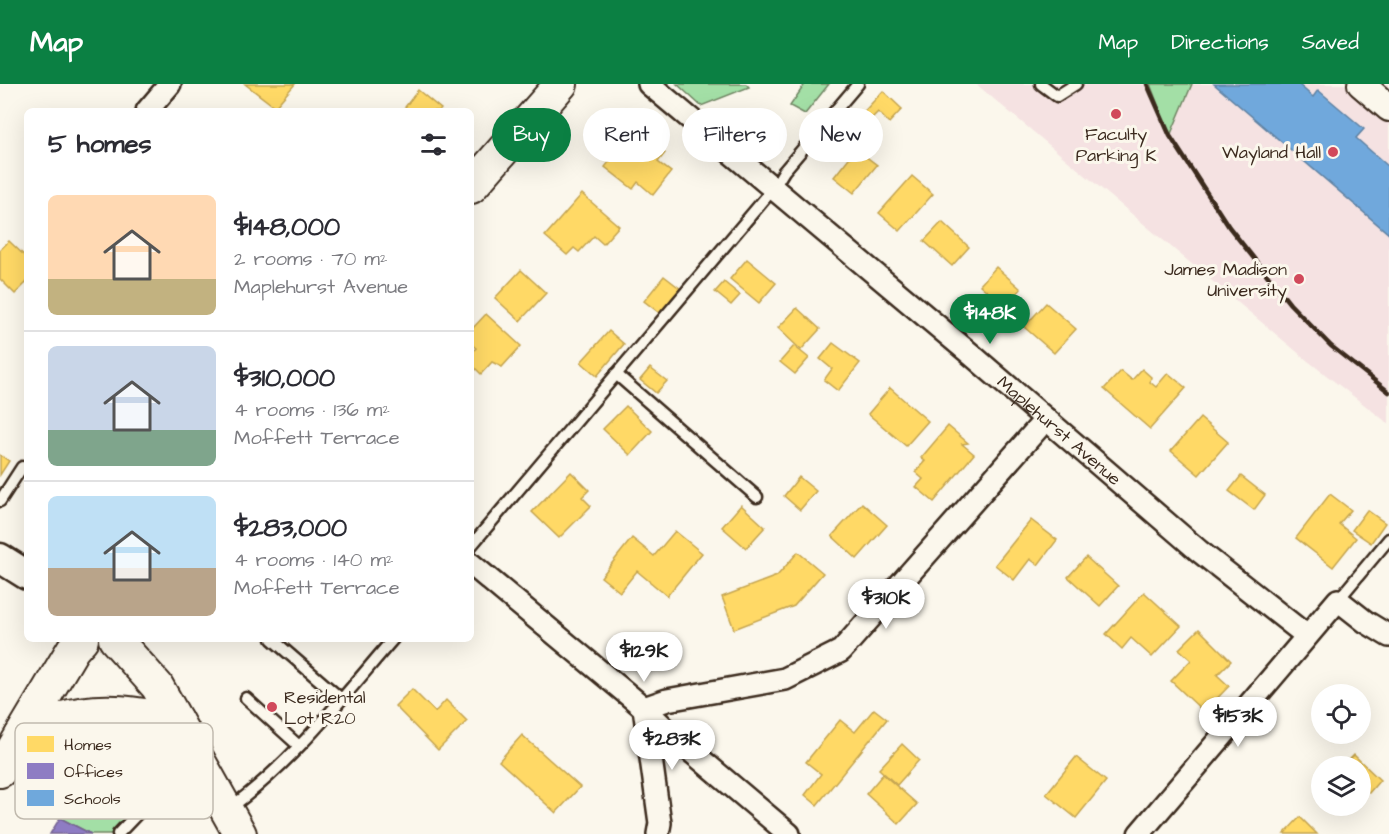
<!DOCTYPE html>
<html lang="en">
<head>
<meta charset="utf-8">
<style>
  body { margin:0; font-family:"Architects Daughter",sans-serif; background:#f7f7f7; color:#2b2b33; height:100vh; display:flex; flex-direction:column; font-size:22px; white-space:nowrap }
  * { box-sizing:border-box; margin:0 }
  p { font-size:20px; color:#7c7c81 }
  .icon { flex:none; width:33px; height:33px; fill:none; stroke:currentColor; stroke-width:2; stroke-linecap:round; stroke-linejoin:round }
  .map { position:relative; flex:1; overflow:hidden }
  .details { position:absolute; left:24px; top:24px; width:450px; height:534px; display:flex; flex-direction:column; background:#fff; border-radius:9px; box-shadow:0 6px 24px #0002 }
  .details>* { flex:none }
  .guide { position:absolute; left:492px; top:24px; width:570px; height:54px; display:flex; gap:12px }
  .buttons { position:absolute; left:1311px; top:600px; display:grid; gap:12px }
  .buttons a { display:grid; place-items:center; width:60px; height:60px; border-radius:50%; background:#fff; box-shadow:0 6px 24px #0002; font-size:30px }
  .price { position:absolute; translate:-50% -51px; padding:0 14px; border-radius:21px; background:#fff; color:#222; font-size:20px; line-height:39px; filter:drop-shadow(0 2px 3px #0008) }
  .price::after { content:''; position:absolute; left:50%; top:36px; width:18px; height:14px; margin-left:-9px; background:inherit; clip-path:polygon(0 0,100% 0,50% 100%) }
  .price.selected { background:#0b8043; color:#fff }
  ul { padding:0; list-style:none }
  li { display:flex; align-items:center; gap:18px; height:150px; padding:0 24px }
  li+li { border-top:2px solid #e1e1e2 }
  li span { display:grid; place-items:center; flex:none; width:168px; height:120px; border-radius:9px; color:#555 }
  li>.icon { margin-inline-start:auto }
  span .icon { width:72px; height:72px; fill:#fffc; stroke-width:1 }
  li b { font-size:26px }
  h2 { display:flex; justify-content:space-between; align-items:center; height:72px; padding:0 24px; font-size:26px }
  .pill { padding:0 21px; border-radius:27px; background:#fff; box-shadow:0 6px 24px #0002; font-size:21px; line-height:54px }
  .pill.selected { background:#0b8043; color:#fff }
  header { display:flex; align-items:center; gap:36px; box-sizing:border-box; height:84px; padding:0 30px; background:#0b8043; color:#fff }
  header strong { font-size:28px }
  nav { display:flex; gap:33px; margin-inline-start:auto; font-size:21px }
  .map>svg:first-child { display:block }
  .built { fill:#f5e2e2 }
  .green { fill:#a3dfa6; stroke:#6f8462; stroke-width:1.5 }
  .homes { fill:#ffd966; stroke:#c4a450; stroke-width:1.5 }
  .offices { fill:#8e7cc3; stroke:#756392; stroke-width:1.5 }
  .schools { fill:#6fa8dc; stroke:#5f82a3; stroke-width:1.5 }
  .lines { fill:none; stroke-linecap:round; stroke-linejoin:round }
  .service-casing { stroke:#3b2a1e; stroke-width:15 }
  .minor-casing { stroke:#3b2a1e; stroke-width:26 }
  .tertiary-casing { stroke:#3b2a1e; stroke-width:30 }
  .secondary-casing { stroke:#3b2a1e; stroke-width:33 }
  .primary-casing { stroke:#3b2a1e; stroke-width:36 }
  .service { stroke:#fbf7ec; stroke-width:10 }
  .minor { stroke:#fbf7ec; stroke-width:21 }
  .tertiary { stroke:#fbf7ec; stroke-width:26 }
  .secondary { stroke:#fbf7ec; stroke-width:28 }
  .primary { stroke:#fbf7ec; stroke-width:32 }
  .rail { stroke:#3b2a1e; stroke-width:4.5 }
  .poi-dot { fill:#d1495b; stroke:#fbf7ec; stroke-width:2 }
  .labels { text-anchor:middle; stroke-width:6; stroke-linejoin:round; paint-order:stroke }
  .poi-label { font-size:18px; fill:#3b2a1e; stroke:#fbf7ec; text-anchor:end }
  .street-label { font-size:18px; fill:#3b2a1e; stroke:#fbf7ec }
  .key { fill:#fbf7ec; stroke:#c1baae; stroke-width:1.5 }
  .key-label { font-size:16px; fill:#3b2a1e }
</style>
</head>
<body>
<header>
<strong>Map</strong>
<nav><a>Map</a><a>Directions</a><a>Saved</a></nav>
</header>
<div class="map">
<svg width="1389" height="750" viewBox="0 0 1389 750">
  <rect width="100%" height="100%" fill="#fbf7ec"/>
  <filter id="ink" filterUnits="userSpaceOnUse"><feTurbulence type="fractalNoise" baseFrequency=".0167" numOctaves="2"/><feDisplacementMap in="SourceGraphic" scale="12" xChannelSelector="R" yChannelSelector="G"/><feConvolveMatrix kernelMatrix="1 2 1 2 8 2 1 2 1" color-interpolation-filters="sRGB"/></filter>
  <g filter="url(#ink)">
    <polygon class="built" points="976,0 1389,0 1389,340 1308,277"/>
    <g class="green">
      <polygon points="677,0 746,0 749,3 701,22"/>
      <polygon points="805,0 829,0 805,30 790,22"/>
      <polygon points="1150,0 1192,0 1170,52"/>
      <path d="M 89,665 C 137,665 139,683 158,722 L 131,732 L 117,750 L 91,750 L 41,724 C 54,703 65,675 89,665 Z"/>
    </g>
    <g class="homes">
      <polygon points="245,0 295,0 275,23"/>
      <polygon points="418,6 441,25 439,27 402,27"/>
      <polygon points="883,7 902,25 889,39 878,28 866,40 859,33"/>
      <polygon points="635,45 665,69 658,78 671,88 653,111 638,98 633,105 605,83"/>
      <polygon points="856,65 877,81 854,109 834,93"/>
      <polygon points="912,92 933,110 900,147 879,129"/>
      <polygon points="582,110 619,142 603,160 594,152 579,168 574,164 567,171 545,152"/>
      <polygon points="942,138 969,163 952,182 924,157"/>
      <polygon points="9,157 27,174 27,198 15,210 0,195 0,166"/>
      <polygon points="747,175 776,199 759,219 730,195"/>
      <polygon points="996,183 1021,205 1005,223 980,201"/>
      <polygon points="521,186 546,209 520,237 495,214"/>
      <polygon points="664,192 682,206 662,231 644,217"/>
      <polygon points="724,198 740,211 731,221 715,208"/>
      <polygon points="1046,219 1076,245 1054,269 1024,243"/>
      <polygon points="797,224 820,245 801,266 778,244"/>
      <polygon points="486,230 521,262 502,283 492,278 481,290 471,280 471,270 476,264 471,260 471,246"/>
      <polygon points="609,247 624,260 597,292 581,278"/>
      <polygon points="833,259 860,279 838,307 824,296 832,285 820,275"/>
      <polygon points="794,262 809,274 795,290 780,278"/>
      <polygon points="650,284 667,297 656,309 640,296"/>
      <polygon points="1142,285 1151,293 1150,298 1156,303 1168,289 1186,304 1150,345 1104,305 1121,287 1132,296"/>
      <polygon points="890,304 928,337 906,362 868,330"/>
      <polygon points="626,322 652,347 630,371 603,345"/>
      <polygon points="1200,334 1228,358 1199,391 1171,367"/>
      <polygon points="948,342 968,359 962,360 974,370 934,418 916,403 923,395 915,388 925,377 921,374"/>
      <polygon points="0,371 9,377 0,391"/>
      <polygon points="571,388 589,406 582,413 591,422 559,454 532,428"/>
      <polygon points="1241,392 1265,411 1254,426 1229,407"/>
      <polygon points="799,393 816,407 800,426 784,412"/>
      <polygon points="1330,410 1351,426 1339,440 1356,454 1333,483 1296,454"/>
      <polygon points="862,419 887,441 857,475 832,452"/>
      <polygon points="741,421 765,443 746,464 722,443"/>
      <polygon points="1367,426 1385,439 1371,459 1352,446"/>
      <polygon points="1031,436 1057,456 1038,481 1030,475 1014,496 995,481"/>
      <polygon points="675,447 702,469 667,512 637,487 620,508 601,493 632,454 654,472"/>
      <polygon points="798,468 823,489 794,522 734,545 722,513 777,492"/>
      <polygon points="1086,473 1118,502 1100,522 1068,493"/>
      <polygon points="1144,508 1181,542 1152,573 1131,554 1122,565 1106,550"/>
      <polygon points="1199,545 1231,577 1217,591 1229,602 1204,628 1171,597 1191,576 1179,565"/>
      <polygon points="412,605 435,628 446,616 467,637 438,666 395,622"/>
      <polygon points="874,625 887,635 817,721 805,711 821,690 806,678 840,636 855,648"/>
      <polygon points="522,651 580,703 556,729 499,677"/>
      <polygon points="902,660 919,676 897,701 879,685"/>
      <polygon points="1354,671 1380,696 1369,709 1360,701 1360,682 1343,682"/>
      <polygon points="1076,673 1106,697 1076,734 1046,710"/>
      <polygon points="883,690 917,720 899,740 866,710"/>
      <polygon points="1300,733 1317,750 1284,750"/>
    </g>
    <polygon class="offices" points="60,734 91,750 50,750"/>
    <polygon class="schools" points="1214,0 1298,0 1313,13 1318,6 1364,45 1356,54 1389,83 1389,150"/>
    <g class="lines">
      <g class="service-casing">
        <g id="service">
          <polyline points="1041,0 1057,12 1076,0"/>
          <polyline points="616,290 757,413"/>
          <polyline points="0,417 22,383 27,386"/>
          <polyline points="471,462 773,105 784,87 858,0"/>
          <polyline points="1338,516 1389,455"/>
          <polyline points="272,555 340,614"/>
          <polyline points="246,614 299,662"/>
          <path d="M 230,724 C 293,678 342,614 393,555"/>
          <polyline points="118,750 139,728 198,683"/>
        </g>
      </g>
      <g class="minor-casing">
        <g id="minor">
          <path id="s1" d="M 649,0 L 973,272 L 1199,467 L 1307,552"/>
          <polyline points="147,27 170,0"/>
          <polyline points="471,480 644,624 673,652 789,750"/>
          <polyline points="658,750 660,739 644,624 667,616 785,595 841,567 1046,335"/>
          <polyline points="1139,750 1338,516 1366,538 1389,552"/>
        </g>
      </g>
      <g class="tertiary-casing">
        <polyline id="tertiary" points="1361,0 1389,24"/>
      </g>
      <g class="secondary-casing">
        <polyline id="secondary" points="0,474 27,491"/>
      </g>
      <g class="primary-casing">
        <g id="primary">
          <polyline points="471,103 561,0"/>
          <polyline points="115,555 157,602 240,750"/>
          <path d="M 21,652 C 33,647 46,639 59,635 C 99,622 136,629 176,636"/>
          <polyline points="0,687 73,565 82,555"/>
        </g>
      </g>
      <use href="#service" class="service"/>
      <use href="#minor" class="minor"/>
      <use href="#tertiary" class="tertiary"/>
      <use href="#secondary" class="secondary"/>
      <use href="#primary" class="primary"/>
      <polyline class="rail" points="1147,0 1170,52 1229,143 1290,220 1331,262 1389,308"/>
    </g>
  </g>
  <g class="poi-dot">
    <circle cx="1116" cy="30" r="6"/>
    <circle cx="1333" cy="68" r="6"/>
    <circle cx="1299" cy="195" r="6"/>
    <circle cx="272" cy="623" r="6"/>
  </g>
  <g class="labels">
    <g class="poi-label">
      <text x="1116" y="56" text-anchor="middle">Faculty<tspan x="1116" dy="21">Parking K</tspan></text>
      <text x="1321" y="74">Wayland Hall</text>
      <text x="1287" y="191">James Madison<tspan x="1287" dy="21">University</tspan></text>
      <text x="284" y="619" text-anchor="start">Residental<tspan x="284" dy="21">Lot R20</tspan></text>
    </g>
    <g class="street-label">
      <text dy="6" stroke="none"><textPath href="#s1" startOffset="537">Maplehurst Avenue</textPath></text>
    </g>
  </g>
  <rect x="15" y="639" width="198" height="96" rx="9" class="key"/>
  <rect x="27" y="652" width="27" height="16" fill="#ffd966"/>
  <rect x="27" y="679" width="27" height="16" fill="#8e7cc3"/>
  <rect x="27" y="706" width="27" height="16" fill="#6fa8dc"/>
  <g class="key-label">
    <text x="64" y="666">Homes</text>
    <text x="64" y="693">Offices</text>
    <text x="64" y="720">Schools</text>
  </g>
</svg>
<div class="buttons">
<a><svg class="icon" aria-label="locate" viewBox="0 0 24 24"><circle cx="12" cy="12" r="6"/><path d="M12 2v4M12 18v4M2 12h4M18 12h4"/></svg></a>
<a><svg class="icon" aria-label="layers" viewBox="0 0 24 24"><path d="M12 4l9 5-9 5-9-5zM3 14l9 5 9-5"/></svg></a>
</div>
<b class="price selected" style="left:990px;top:261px">$148K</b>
<b class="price" style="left:886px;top:546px">$310K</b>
<b class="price" style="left:644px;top:599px">$129K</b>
<b class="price" style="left:1238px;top:664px">$153K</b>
<b class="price" style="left:672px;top:687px">$283K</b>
<div class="guide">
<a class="pill selected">Buy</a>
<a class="pill">Rent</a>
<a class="pill">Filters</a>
<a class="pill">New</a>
</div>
<section class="details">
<h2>5 homes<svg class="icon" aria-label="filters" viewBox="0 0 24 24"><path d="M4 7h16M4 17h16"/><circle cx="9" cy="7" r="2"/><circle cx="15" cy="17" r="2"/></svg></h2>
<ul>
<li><span style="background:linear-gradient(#ffd9b3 70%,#c2b280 0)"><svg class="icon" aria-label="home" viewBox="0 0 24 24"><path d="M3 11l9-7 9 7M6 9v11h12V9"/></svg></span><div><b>$148,000</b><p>2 rooms · 70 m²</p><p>Maplehurst Avenue</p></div></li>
<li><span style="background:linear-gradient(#c9d6e8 70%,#7fa58c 0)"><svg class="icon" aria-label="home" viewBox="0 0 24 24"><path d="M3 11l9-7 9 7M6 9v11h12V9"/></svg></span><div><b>$310,000</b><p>4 rooms · 136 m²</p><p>Moffett Terrace</p></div></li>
<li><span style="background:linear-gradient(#bfe0f5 60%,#b9a48a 0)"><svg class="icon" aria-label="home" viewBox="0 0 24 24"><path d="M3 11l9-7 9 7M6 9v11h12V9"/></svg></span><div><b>$283,000</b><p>4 rooms · 140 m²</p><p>Moffett Terrace</p></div></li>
</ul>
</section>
</div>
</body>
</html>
